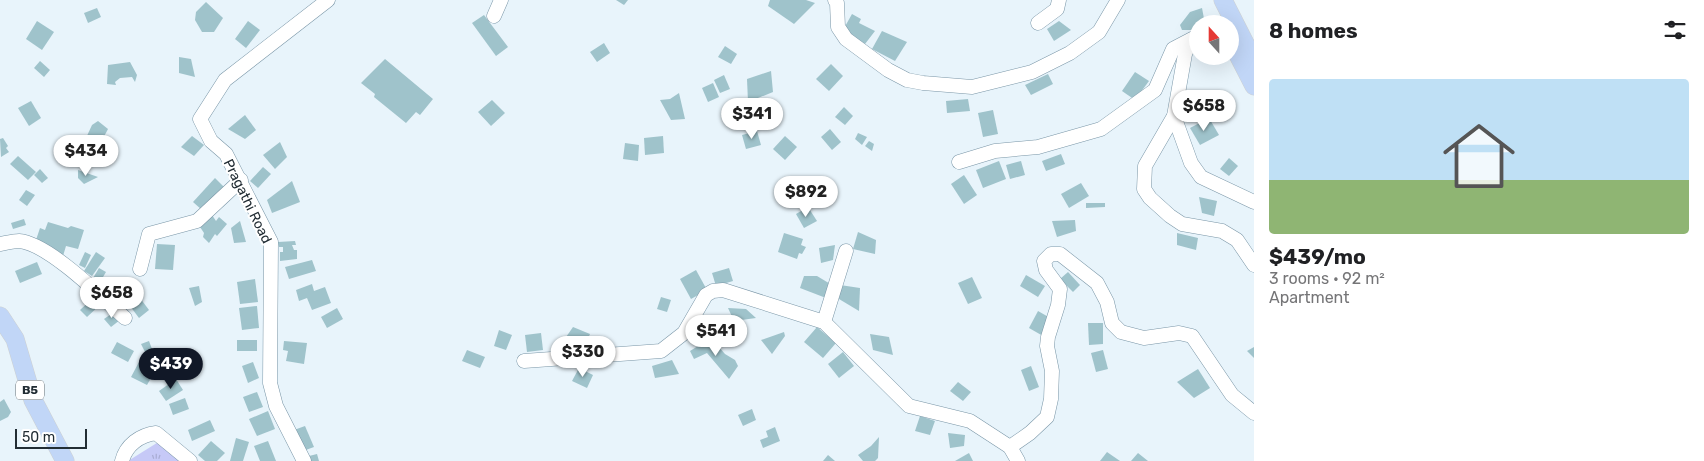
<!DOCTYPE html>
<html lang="en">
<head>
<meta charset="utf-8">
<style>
  body { margin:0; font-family:Rubik,sans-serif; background:#f2f2f2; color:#202124; height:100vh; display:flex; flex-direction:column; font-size:19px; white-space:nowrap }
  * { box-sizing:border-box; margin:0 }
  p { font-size:16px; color:#757577 }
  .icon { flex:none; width:28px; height:28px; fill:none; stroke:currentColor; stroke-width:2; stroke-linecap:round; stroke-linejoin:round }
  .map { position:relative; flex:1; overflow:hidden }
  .drawer { display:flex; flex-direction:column; background:#fff; width:450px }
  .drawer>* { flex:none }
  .needle { width:32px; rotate:339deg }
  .fabs { position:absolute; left:1189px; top:15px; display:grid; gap:10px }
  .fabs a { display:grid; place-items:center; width:50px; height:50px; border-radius:50%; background:#fff; box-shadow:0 5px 20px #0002; font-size:25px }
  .scale { position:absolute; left:15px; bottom:12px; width:72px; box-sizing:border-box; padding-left:5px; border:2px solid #222d34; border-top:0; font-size:14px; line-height:18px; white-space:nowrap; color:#222d34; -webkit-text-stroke:4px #fff; paint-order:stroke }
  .price { position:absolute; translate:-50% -42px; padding:0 11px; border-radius:18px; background:#fff; color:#222; font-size:16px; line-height:32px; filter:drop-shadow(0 1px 2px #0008) }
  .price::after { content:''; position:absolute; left:50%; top:30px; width:15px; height:11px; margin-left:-8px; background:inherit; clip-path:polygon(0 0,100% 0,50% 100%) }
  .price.selected { background:#111827; color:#fff }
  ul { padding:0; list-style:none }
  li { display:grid; align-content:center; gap:10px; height:265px; padding:0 15px }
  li+li { border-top:1px solid #e0e0e0 }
  li span { display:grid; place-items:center; height:155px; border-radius:5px; color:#555 }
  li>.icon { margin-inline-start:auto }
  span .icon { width:90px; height:90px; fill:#fffc; stroke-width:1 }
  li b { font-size:21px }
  h2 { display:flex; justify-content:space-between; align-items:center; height:60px; padding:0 15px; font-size:21px }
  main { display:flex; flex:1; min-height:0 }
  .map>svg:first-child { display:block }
  .park { fill:url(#park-tufts) }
  .building { fill:#9fc3cb }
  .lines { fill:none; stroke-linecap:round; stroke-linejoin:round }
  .minor-casing { stroke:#7a96a7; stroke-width:15 }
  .major-casing { stroke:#ced1d2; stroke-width:19 }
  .minor { stroke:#fff; stroke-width:14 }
  .major { stroke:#c1d6f7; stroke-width:18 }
  .labels { text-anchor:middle; stroke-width:4; stroke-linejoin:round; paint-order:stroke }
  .shield { fill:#fff; stroke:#646c71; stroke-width:1 }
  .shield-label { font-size:12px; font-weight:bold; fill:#222d34 }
  .street-label { font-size:14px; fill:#222d34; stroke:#fff }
</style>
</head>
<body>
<main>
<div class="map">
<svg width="1254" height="461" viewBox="0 0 1254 461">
  <defs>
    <pattern id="park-tufts" width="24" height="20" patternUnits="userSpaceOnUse" patternTransform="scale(1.25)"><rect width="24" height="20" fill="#c6c9f7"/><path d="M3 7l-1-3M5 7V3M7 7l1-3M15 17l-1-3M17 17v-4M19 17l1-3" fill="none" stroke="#aaadd4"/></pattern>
  </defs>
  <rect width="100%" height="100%" fill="#e8f4fb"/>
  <polygon class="park" points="160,441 184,461 128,461"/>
  <g class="building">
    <polygon points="616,0 628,0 624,5"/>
    <polygon points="770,0 806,0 815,3 794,24 768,6"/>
    <polygon points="206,2 223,18 214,32 202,32 195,20 196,12"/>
    <polygon points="97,8 101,17 88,23 84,13"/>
    <polygon points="1202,8 1205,24 1198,24 1198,30 1182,30 1180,25 1190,12"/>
    <polygon points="852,14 861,19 859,23 875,31 865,44 843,30"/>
    <polygon points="484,15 508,47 496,56 472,23"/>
    <polygon points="37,21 54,32 42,50 26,39"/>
    <polygon points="248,21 260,30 246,48 235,39"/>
    <polygon points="1059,21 1071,30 1054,41 1047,29"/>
    <polygon points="882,31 907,42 895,61 872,49"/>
    <polygon points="604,43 610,53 597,62 590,52"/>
    <polygon points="725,46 737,54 731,64 718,57"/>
    <polygon points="179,57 191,59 195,77 179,73"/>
    <polygon points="385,59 433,99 420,115 416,112 406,123 374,97 375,94 361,83"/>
    <polygon points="40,61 50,70 44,77 34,68"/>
    <polygon points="130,62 137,75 135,82 132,77 120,78 115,82 116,85 107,84 108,65"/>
    <polygon points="831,64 843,76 829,91 816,79"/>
    <polygon points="771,71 773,92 748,102 747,79"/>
    <polygon points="1135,72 1149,81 1135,100 1122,91"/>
    <polygon points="1048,74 1053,84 1031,95 1025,85"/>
    <polygon points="724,75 730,89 720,93 714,80"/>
    <polygon points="713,83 719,97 708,102 702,88"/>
    <polygon points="679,93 685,119 671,120 660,100 670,99"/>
    <polygon points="968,99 970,111 947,113 946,101"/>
    <polygon points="492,100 505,113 491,126 478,112"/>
    <polygon points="31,101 41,118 29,126 18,108"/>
    <polygon points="844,107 853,116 845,125 835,117"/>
    <polygon points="993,110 998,134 983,137 978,113"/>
    <polygon points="245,115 256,130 245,139 228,129"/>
    <polygon points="1209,118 1219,135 1200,145 1190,128"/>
    <polygon points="98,121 108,129 99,146 86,138 92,125"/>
    <polygon points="830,129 841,142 832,150 821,137"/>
    <polygon points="757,131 761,145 746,149 742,135"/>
    <polygon points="858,133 867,137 862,145 855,139"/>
    <polygon points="192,136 204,145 194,156 181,147"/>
    <polygon points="663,136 664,153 645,155 644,138"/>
    <polygon points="785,136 797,147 785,160 773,149"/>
    <polygon points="3,138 8,146 6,148 9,152 1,157 0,139"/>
    <polygon points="869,141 874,144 872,151 865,146"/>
    <polygon points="280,142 287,157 275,169 263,155"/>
    <polygon points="625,143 639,145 638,161 623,159"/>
    <polygon points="1061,154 1065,164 1046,171 1042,161"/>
    <polygon points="18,156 36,172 28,180 10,164"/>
    <polygon points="1229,158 1238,166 1229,176 1220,169"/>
    <polygon points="999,161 1006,179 983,188 976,170"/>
    <polygon points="1021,161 1025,175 1010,179 1006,165"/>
    <polygon points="263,167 271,174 258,188 250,181"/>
    <polygon points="40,169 48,178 42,183 34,175"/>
    <polygon points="78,170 98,177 84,184 78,178"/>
    <polygon points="964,175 977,195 964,204 951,184"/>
    <polygon points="215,178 226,189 202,210 193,202"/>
    <polygon points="292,181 300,202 272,213 267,200"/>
    <polygon points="1081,183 1089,196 1069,208 1061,194"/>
    <polygon points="26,190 35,195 27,206 19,200"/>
    <polygon points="1199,197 1217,201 1214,216 1202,213"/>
    <polygon points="1086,203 1105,203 1105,207 1086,208"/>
    <polygon points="808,207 817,221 804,228 796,214"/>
    <polygon points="212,215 216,221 219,217 227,224 217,236 215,234 209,243 203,237 204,233 198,224"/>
    <polygon points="24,219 26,225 13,229 11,223"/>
    <polygon points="1075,220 1076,231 1057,237 1052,221"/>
    <polygon points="240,221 246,242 234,243 231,228"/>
    <polygon points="48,222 68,228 71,226 84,230 78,249 66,246 63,256 41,250 43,242 36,240 40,228 45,230"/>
    <polygon points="858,232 876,240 875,254 853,249"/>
    <polygon points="784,233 803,239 801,245 806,247 802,254 799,253 797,259 778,252"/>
    <polygon points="1177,233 1198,238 1196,250 1177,245"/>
    <polygon points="295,241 296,245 292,245 294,250 297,250 297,259 280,261 280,252 283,252 283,247 279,247 278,242"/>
    <polygon points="157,244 175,245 173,270 155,269"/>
    <polygon points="835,245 833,260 821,263 819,248"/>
    <polygon points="85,252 91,255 85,268 79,265"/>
    <polygon points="96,252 105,258 92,276 84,271"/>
    <polygon points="312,260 316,271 289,279 285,267"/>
    <polygon points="37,262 42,274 20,283 15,271"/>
    <polygon points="99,268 106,272 100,282 93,278"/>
    <polygon points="729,268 733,281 716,286 712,273"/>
    <polygon points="696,270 707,290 691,299 680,279"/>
    <polygon points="1068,272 1080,285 1073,292 1060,279"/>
    <polygon points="1026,275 1045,286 1038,297 1020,286"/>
    <polygon points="804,276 817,276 832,285 826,298 800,288"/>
    <polygon points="972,277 982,298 968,304 958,283"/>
    <polygon points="255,279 258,302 240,304 237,282"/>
    <polygon points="312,284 314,291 325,287 331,303 312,310 307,298 299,301 296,290"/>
    <polygon points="840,285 860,288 859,311 839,299"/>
    <polygon points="199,286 202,302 195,306 189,288"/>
    <polygon points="94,297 101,304 87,317 80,310"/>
    <polygon points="661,297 671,300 667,312 657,309"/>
    <polygon points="140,298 149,310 139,318 130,306"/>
    <polygon points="257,306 259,328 242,330 239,308"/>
    <polygon points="337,308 343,319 327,328 321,317"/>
    <polygon points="728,308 746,309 756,318 734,321"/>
    <polygon points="1038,311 1052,319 1043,336 1029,328"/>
    <polygon points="114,312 120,320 111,327 104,319"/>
    <polygon points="1088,323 1103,323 1103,344 1089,345"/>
    <polygon points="573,327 590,334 584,348 564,340"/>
    <polygon points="817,327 836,343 823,358 804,342"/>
    <polygon points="499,330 512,335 506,350 494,346"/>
    <polygon points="784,332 785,336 772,354 761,340"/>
    <polygon points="541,333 543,350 527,352 525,335"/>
    <polygon points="870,334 889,337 893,355 873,350"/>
    <polygon points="711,338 725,354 735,360 738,366 729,379 707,353 694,359 690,351"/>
    <rect x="237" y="340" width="20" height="11"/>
    <polygon points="149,341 152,349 145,352 141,344"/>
    <polygon points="284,341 307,343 304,364 286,361 288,351 283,350"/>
    <polygon points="117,342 134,351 128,362 111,353"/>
    <polygon points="1254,347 1254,358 1247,351"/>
    <polygon points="467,350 485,357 480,368 462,361"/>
    <polygon points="1103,350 1108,369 1096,372 1091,353"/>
    <polygon points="843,352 854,366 839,378 828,364"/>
    <polygon points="672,360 679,374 655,378 652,366"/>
    <polygon points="139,362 155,371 147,385 131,377"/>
    <polygon points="253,362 259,378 248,383 242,366"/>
    <polygon points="1031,366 1039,387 1029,391 1021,370"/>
    <polygon points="579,368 593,375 587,388 572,381"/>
    <polygon points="1198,369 1210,388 1194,398 1177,382"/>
    <polygon points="176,379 183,390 166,401 159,391"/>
    <polygon points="958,382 971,392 963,401 950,391"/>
    <polygon points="257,392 263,407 249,412 243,397"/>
    <polygon points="185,398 189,409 173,415 169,404"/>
    <polygon points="4,399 11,412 8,417 0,421 0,402"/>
    <polygon points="752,409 756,420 743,426 738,415"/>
    <polygon points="268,411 275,429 257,436 249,419"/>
    <polygon points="920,416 935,421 930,435 915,431"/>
    <polygon points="210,420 215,431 192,441 188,430"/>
    <polygon points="305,426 314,447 303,451 294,430"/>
    <polygon points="775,427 780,441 763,448 760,440 768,437 766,431"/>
    <polygon points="948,433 965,435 964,446 950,448"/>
    <polygon points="879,437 878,458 875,461 863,461 858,455 871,446"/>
    <polygon points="236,438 249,442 243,461 230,461"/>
    <polygon points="211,441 225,453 217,461 205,461 198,455"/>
    <polygon points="268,441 276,461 260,461 254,446"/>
    <polygon points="1107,452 1120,461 1100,461"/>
    <polygon points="969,453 973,461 955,461"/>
    <polygon points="1138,453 1148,461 1131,461"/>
    <polygon points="317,454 319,461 306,461 305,457"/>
    <polygon points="828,455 835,461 823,461"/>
  </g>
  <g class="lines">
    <g class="minor-casing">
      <g id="minor">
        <polyline points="835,0 837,3 838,27 846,39 888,70 907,80 923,83 972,87 1032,72 1070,53 1099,32 1118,0"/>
        <polyline points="494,16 501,0"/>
        <polyline points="1038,23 1057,9 1059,0"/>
        <polyline points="1191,40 1185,54 1174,116 1145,166 1144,189 1150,198 1170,216 1182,224 1222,231 1237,240 1254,265"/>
        <polyline points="1174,116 1191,163 1201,177 1254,202"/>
        <polyline points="959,162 995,151 1038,147 1101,129 1155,90 1173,49 1194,38"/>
        <path d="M 0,244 C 6,243 13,241 19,241 C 48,243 103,298 125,318"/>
        <polyline points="140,269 149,234 197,221 241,180"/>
        <polyline points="824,322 846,251"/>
        <polyline points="524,361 661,351 684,333 706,295 713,291 723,290 824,322 909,406 970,421 1010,447 1018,461"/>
        <polyline points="1010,447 1030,433 1047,417 1051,399 1052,371 1047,346 1048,337 1058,305 1060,289 1046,270 1044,261 1051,254 1060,254 1097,283 1107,302 1112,323 1121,332 1144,338 1179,333 1192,336 1232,395 1254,413"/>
        <path d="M 122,461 C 126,445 140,435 156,433 L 190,461"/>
        <polyline points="304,461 276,406 270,383 271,242 226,154 211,141 200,119 225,80 328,0"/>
      </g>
    </g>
    <g class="major-casing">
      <g id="major">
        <polyline points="1223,0 1254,61"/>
        <polyline points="1235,49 1254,86"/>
        <polyline points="0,316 15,339 33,400 65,461"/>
      </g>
    </g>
    <use href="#minor" class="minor"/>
    <use href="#major" class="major"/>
  </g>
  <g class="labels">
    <rect class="shield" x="16" y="380.5" width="28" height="19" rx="4"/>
    <g class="shield-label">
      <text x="30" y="394">B5</text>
    </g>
    <g class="street-label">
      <text transform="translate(248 201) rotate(64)" y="5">Pragathi Road</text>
    </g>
  </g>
</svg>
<div class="fabs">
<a><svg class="needle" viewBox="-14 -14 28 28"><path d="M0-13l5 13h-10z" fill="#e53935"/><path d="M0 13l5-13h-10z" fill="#757577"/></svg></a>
</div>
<div class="scale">50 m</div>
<b class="price" style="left:1204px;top:132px">$658</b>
<b class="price" style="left:752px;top:140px">$341</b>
<b class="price" style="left:86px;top:177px">$434</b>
<b class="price" style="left:806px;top:218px">$892</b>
<b class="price" style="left:112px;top:319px">$658</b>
<b class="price" style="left:716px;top:357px">$541</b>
<b class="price" style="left:583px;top:378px">$330</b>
<b class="price selected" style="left:171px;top:390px">$439</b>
</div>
<section class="drawer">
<h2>8 homes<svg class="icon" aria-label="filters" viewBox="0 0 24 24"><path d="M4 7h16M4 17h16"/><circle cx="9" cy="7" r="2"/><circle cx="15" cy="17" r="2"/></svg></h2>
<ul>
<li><span style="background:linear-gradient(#bfe0f5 65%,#8fb573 0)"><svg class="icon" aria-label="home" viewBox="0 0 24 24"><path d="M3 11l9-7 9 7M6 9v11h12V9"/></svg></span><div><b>$439/mo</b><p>3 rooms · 92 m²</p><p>Apartment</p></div></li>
</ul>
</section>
</main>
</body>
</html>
